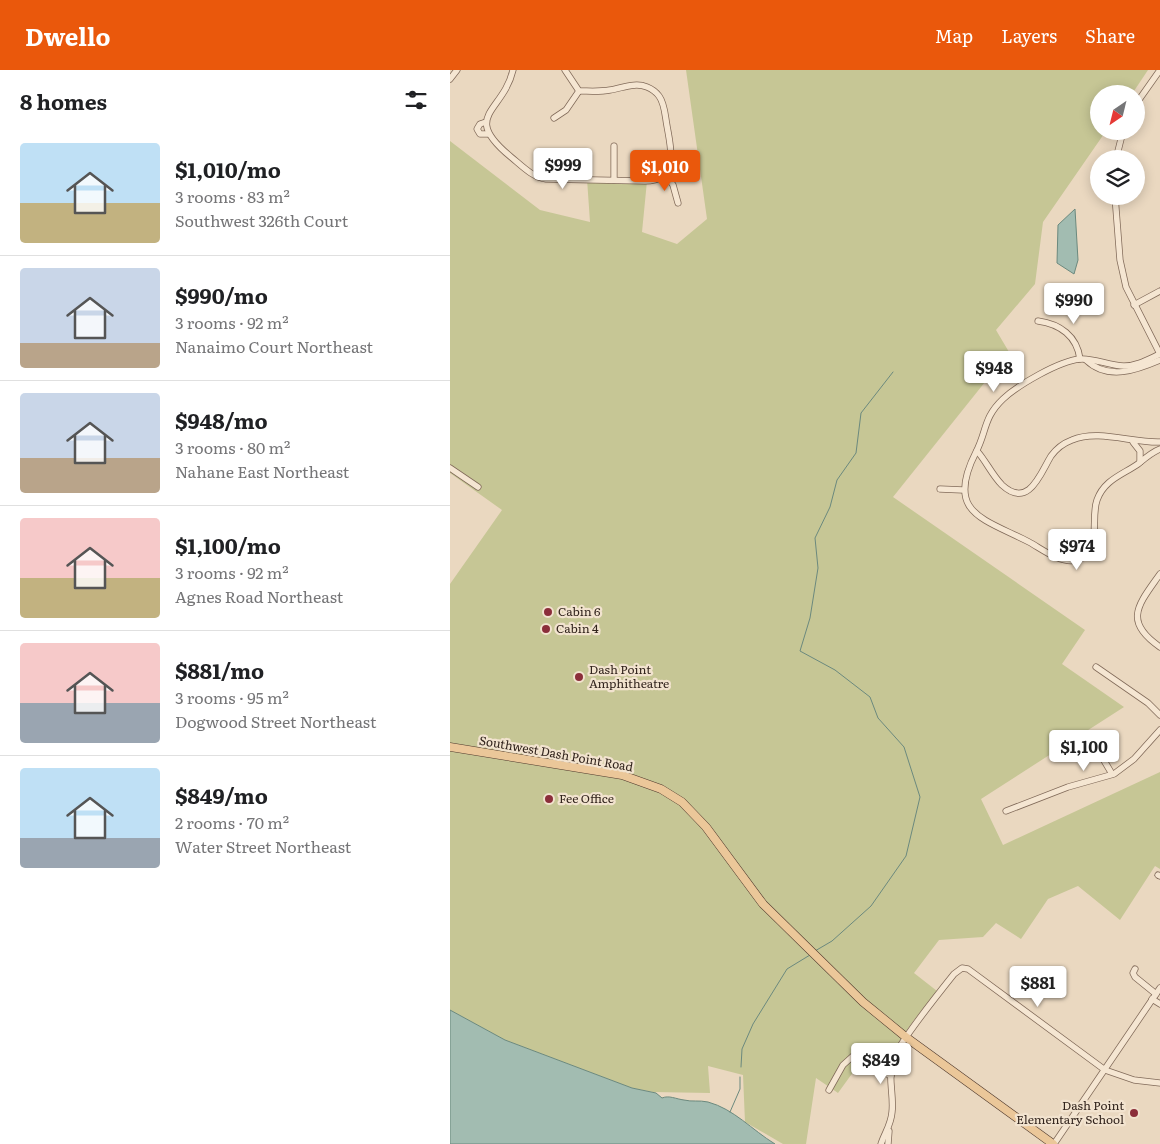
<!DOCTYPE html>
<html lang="en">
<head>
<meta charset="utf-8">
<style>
  body { margin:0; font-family:Literata,serif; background:#f6f6f6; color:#202124; height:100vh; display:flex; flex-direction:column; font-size:19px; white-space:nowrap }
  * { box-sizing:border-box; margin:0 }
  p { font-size:16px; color:#757577 }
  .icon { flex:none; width:28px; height:28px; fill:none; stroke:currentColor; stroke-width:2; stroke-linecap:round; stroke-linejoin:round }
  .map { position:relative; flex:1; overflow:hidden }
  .drawer { display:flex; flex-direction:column; background:#fff; width:450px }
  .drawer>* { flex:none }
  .needle { width:32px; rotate:215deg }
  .buttons { position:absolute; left:640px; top:15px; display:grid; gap:10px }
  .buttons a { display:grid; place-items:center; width:55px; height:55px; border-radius:50%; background:#fff; box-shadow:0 2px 12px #0003; font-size:25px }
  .price { position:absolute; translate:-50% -42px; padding:0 11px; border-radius:5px; background:#fff; color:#222; font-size:16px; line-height:32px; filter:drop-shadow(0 1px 2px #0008) }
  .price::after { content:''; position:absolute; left:50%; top:30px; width:15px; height:11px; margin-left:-8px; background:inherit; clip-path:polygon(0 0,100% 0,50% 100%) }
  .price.current { background:#ea580c; color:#fff }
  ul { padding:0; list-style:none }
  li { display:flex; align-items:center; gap:15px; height:125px; padding:0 20px }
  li+li { border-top:1px solid #e0e0e0 }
  li span { display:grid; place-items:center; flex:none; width:140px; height:100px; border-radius:5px; color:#555 }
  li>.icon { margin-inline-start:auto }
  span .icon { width:60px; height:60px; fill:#fffc; stroke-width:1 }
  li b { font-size:21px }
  h2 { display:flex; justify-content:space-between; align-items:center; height:60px; padding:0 20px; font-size:21px }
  header { display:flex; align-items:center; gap:30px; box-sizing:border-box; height:70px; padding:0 25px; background:#ea580c; color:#fff }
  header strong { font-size:24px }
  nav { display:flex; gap:28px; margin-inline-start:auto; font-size:18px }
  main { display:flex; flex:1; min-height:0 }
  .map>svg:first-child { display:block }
  .green { fill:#c6c695 }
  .water { fill:#a2bcb1; stroke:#6b897e }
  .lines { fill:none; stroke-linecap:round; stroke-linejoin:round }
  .stream { stroke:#6b897e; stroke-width:1 }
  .minor-casing { stroke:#816a59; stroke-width:7 }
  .major-casing { stroke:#4f392d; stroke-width:9 }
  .minor { stroke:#f5e6d2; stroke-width:5.5 }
  .major { stroke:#ebc799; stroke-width:8 }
  .poi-dot { fill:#8b2e3a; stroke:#f2e3cf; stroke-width:2 }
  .labels { text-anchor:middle; stroke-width:4.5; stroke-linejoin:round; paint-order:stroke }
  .poi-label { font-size:12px; fill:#32241d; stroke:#f2e3cf; text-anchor:start }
  .street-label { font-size:12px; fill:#32241d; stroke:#f2e3cf }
</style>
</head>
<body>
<header>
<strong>Dwello</strong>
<nav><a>Map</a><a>Layers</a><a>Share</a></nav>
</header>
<main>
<section class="drawer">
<h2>8 homes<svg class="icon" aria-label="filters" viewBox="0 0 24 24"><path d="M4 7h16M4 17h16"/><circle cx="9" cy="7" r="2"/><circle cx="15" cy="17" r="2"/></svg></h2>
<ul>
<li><span style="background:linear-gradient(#bfe0f5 60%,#c2b280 0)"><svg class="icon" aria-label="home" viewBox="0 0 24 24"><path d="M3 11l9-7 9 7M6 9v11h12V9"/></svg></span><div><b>$1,010/mo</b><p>3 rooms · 83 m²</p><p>Southwest 326th Court</p></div></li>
<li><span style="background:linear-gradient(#c9d6e8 75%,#b9a48a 0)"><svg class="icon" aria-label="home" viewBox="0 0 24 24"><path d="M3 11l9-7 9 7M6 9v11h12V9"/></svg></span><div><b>$990/mo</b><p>3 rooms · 92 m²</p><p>Nanaimo Court Northeast</p></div></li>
<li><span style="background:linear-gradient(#c9d6e8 65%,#b9a48a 0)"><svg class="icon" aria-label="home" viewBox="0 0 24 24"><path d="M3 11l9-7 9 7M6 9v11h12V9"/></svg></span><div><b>$948/mo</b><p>3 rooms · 80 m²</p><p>Nahane East Northeast</p></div></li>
<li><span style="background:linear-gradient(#f6c9c9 60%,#c2b280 0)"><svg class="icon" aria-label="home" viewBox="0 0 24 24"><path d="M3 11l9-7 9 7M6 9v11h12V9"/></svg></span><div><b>$1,100/mo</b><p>3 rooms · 92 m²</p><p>Agnes Road Northeast</p></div></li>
<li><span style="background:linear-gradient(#f6c9c9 60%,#9aa5b1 0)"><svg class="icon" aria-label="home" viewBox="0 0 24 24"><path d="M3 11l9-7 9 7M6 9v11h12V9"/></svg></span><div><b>$881/mo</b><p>3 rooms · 95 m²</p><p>Dogwood Street Northeast</p></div></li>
<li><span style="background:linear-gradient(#bfe0f5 70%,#9aa5b1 0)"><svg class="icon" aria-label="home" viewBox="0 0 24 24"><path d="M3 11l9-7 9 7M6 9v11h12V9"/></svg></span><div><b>$849/mo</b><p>2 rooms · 70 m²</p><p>Water Street Northeast</p></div></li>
</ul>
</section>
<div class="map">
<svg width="710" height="1074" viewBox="0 0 710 1074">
  <rect width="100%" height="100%" fill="#ead8c0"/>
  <path class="green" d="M 236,0 L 698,0 L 682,24 L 649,24 L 649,61 L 656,61 L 593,152 L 585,214 L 546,260 L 559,282 L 443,427 L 635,560 L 612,594 L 674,637 L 531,729 L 553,775 L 710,702 L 710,799 L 705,796 L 670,850 L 628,816 L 598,829 L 571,869 L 546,853 L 533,867 L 489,870 L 464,903 L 487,921 C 467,947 444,970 439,1004 L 408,982 L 409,994 L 388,1023 L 366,1008 L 356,1074 L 333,1074 L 295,1052 L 293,1005 L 258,996 L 260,1023 L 203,1022 L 182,1018 L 55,970 L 0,940 L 0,514 L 52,440 L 0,403 L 0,71 L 90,140 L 140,152 L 137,109 L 197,111 L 192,162 L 227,174 L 257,149 Z"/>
  <g class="water">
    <polygon points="625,139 628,190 624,204 607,193 608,155"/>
    <path d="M 0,940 L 55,970 L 182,1018 L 206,1023 L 212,1028 C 219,1025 226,1029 234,1030 C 242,1032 249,1030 258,1032 C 284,1039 302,1060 325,1074 L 0,1074 Z"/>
  </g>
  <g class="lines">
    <g class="stream">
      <polyline points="365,881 382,871 421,836 456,786 470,727 454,677 428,648 420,627 385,600 350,581 360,548 368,498 365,468 380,437 387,410 406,383 411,343 443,302"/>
      <polyline points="291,997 292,979 303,954 337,899 360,885"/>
      <polyline points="280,1042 290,1019 290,1007"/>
    </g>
    <g class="minor-casing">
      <g id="minor">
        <path d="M 63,0 C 53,43 10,45 61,87 C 72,96 82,107 96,109 L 195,111 C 230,111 221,79 217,56 C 215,46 215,34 209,26 C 206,22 202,19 197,17 C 185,12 173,18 160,20 C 150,22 139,21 129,21 L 115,0"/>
        <polyline points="0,9 7,0"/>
        <polyline points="686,34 710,0"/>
        <polyline points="104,48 116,40 129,21"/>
        <polyline points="36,52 30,54 27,59 30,64 38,64"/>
        <polyline points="164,76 164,110"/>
        <polyline points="666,89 673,61"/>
        <polyline points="216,105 223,115 228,133"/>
        <polyline points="665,126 670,190 676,217 710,284"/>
        <polyline points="684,235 710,221"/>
        <path d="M 588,251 C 610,254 627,266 630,289"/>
        <path d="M 710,284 C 699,289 687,296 674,296 C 659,296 645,288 630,289 C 609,291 568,315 553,329 C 533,348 537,361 526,382 C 495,443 532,448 579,472 C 592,479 610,494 627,490 C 653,483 640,449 647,430 C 654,410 672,405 688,394 C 694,389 702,382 710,379"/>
        <path d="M 636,290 C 658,311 687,300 710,290"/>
        <polyline points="683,372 690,381 690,392"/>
        <path d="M 527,381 C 536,391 542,405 552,415 C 579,440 591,402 601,386 C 606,379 614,373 622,370 C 648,359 682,373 710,372"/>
        <polyline points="0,398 28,417"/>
        <polyline points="490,419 513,420"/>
        <path d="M 710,504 C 689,534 672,551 710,577"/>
        <polyline points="646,597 698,633 710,645"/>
        <polyline points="646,677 662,704"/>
        <polyline points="556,741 618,717 664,704 684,689 710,660"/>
        <polyline points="708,805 710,806"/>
        <polyline points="685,899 683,903 685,907 706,924"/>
        <polyline points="702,929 710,934"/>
        <polyline points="379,1020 393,995 403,986 441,1006"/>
        <path d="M 431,1074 C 435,1062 441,1055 442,1042 C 444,1026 438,1008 442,992 C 445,978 492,919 504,904 L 512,898 L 518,899 L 655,1000 L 684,1010 L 710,1013"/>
        <polyline points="438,1074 439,1061"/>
        <polyline points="604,1074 710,918"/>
      </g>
    </g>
    <g class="major-casing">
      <polyline id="major" points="0,677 172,705 211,719 232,732 256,757 313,834 413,932 457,968 603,1074"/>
    </g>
    <use href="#minor" class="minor"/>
    <use href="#major" class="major"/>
  </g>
  <g class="poi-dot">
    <circle cx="98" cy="542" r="5"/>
    <circle cx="96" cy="559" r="5"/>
    <circle cx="129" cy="607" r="5"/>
    <circle cx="99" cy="729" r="5"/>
    <circle cx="684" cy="1043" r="5"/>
  </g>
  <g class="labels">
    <g class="poi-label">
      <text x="108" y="546">Cabin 6</text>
      <text x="106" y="563">Cabin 4</text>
      <text x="139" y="604">Dash Point<tspan x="139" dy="14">Amphitheatre</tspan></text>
      <text x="109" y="733">Fee Office</text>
      <text x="674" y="1040" text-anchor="end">Dash Point<tspan x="674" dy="14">Elementary School</tspan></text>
    </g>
    <g class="street-label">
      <text transform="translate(106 684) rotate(10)" y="4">Southwest Dash Point Road</text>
    </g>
  </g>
</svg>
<div class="buttons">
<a><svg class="needle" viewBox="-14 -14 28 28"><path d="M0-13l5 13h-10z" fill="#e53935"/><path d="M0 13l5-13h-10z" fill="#757577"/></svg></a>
<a><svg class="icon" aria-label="layers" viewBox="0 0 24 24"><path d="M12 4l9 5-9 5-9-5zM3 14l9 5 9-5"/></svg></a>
</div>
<b class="price" style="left:113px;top:120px">$999</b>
<b class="price current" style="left:215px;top:122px">$1,010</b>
<b class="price" style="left:624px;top:255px">$990</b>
<b class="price" style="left:544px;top:323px">$948</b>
<b class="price" style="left:627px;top:501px">$974</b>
<b class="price" style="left:634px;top:702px">$1,100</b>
<b class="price" style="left:588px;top:938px">$881</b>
<b class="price" style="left:431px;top:1015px">$849</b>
</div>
</main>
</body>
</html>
